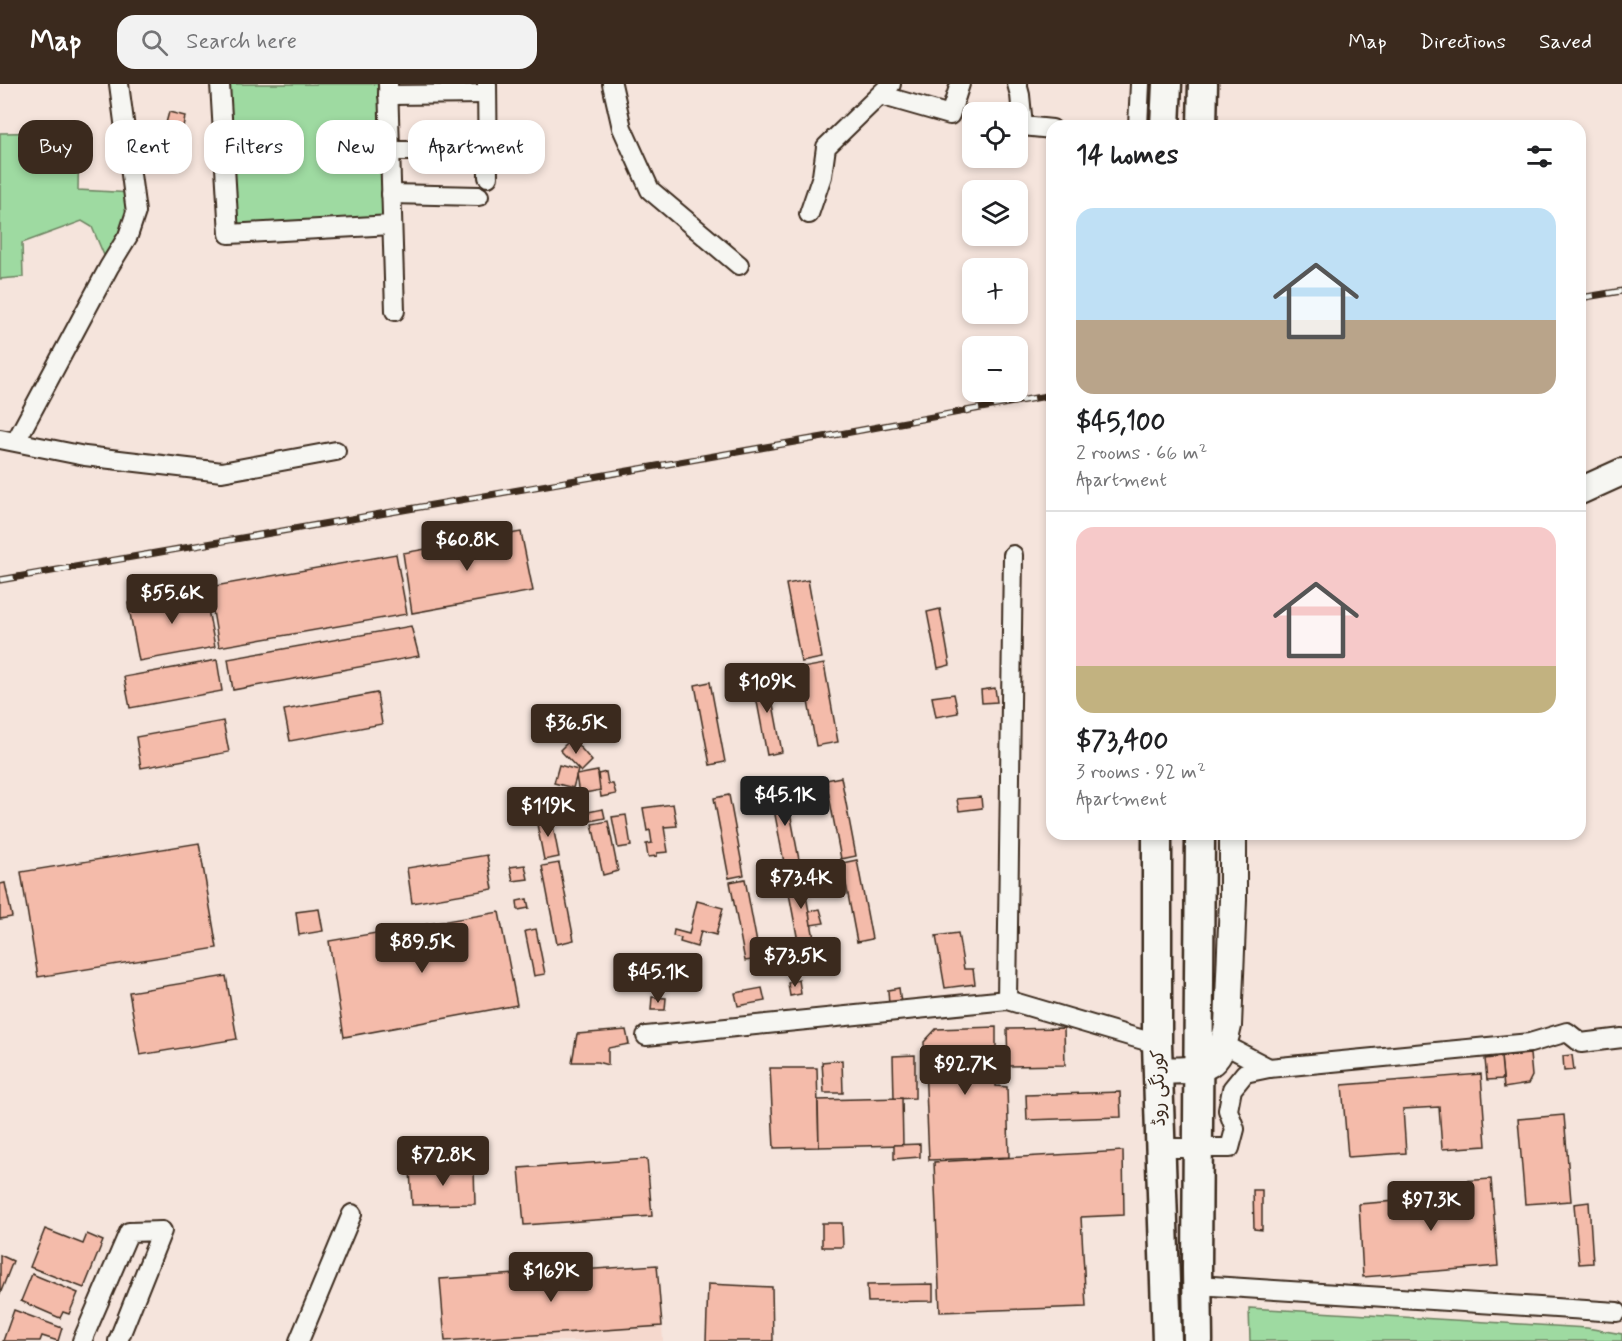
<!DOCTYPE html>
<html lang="en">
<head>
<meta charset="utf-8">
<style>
  body { margin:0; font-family:Mynerve,"Playpen Sans Arabic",sans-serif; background:#f2f2f2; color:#202124; height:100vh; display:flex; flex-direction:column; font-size:22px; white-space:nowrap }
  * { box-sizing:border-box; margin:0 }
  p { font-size:20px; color:#757577 }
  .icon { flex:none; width:33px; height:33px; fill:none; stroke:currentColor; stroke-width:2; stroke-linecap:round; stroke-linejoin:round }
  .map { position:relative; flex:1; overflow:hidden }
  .panel { position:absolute; left:1046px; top:36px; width:540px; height:720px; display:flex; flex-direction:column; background:#fff; border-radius:18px; box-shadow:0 3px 9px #0003 }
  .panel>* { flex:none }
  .guide { position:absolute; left:18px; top:36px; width:570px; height:54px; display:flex; gap:12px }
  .tools { position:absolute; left:962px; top:18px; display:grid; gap:12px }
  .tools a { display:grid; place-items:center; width:66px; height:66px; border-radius:12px; background:#fff; box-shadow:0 3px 9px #0003; font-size:30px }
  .price { position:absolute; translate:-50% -51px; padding:0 14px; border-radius:6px; background:#3b2a1e; color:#fff; font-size:20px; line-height:39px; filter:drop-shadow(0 2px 3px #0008) }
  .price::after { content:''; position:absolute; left:50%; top:36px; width:18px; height:14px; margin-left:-9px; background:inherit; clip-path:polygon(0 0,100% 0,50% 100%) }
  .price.selected { background:#222; color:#fff }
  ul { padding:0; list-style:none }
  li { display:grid; align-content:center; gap:12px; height:318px; padding:0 30px }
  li+li { border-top:2px solid #e0e0e0 }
  li span { display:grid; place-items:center; height:186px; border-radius:18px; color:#555 }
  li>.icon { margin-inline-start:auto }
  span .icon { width:108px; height:108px; fill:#fffc; stroke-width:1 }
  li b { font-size:26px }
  h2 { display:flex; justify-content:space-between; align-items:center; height:72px; padding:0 30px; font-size:26px }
  .tag { padding:0 21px; border-radius:18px; background:#fff; box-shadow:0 3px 9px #0003; font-size:21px; line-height:54px }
  .tag.selected { background:#3b2a1e; color:#fff }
  header { display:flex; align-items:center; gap:36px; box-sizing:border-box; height:84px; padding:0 30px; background:#3b2a1e; color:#fff }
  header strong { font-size:28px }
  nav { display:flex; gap:33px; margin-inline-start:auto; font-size:21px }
  .search { width:420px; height:54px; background:#f2f2f2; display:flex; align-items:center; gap:15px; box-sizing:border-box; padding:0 21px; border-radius:18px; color:#757577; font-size:22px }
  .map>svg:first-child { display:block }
  .built { fill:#f5d8cd }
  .green { fill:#9edaa1; stroke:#6c8260; stroke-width:1.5 }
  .building { fill:#f4bbaa; stroke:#3b2a1e; stroke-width:1.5 }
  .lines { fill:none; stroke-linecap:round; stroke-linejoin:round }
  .street-casing { stroke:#3b2a1e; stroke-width:22 }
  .secondary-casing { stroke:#3b2a1e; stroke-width:30 }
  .primary-casing { stroke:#3b2a1e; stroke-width:33 }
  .street { stroke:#f6f6f2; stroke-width:18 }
  .secondary { stroke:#f6f6f2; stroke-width:26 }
  .primary { stroke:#f6f6f2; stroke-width:28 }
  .rail-casing { stroke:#3b2a1e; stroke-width:7 }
  .rail { stroke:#f6f6f2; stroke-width:4.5; stroke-dasharray:14; stroke-linecap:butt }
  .labels { text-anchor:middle; stroke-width:4.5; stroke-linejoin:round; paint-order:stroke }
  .street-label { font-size:18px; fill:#3b2a1e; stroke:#f6f6f2 }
</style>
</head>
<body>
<header>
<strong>Map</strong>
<div class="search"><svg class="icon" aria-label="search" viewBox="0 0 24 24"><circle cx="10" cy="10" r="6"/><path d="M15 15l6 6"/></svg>Search here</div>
<nav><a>Map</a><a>Directions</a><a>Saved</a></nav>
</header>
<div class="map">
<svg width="1622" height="1257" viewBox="0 0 1622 1257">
  <rect width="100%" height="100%" fill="#f5e4dc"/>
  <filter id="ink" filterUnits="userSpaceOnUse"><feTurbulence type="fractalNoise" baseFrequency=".0167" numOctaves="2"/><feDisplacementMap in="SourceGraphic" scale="12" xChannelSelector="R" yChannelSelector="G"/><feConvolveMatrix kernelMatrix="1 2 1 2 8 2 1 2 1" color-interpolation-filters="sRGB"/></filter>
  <g filter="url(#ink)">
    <polygon class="built" points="662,1242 663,1257 444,1257"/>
    <g class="green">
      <polygon points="220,0 378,0 383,137 229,147"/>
      <polygon points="79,48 78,106 133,109 109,183 92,143 82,137 22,159 23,193 0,195 0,49"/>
      <polygon points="1249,1224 1587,1244 1622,1250 1622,1257 1250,1257"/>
    </g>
    <g class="building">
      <polygon points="169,28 185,32 182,48 165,43"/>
      <polygon points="521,448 533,507 412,529 403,469"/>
      <polygon points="396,470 407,530 219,563 209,503"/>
      <polygon points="808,496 822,574 801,578 786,500"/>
      <polygon points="204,504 215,563 139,577 128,519"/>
      <polygon points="940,525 950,581 938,584 927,528"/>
      <polygon points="411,542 419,572 233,606 228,575"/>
      <polygon points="217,576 222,607 130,624 124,593"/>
      <polygon points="824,580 838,658 816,662 802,584"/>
      <polygon points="767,588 782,668 767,671 752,591"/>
      <polygon points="710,598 725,678 710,681 695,601"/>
      <polygon points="995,604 997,618 982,619 981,606"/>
      <polygon points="377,609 382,640 290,657 284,626"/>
      <polygon points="954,610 958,629 936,633 932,613"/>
      <polygon points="223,637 229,668 141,684 136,653"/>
      <polygon points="572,654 592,677 581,688 560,666"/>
      <polygon points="559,681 578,686 573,704 554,699"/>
      <polygon points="598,687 601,706 579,710 576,691"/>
      <polygon points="606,688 608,700 613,700 616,710 601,713 598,690"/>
      <polygon points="841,693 856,772 841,775 826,696"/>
      <polygon points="785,702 800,781 785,784 770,704"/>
      <polygon points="729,711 744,791 729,794 714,714"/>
      <polygon points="981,713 982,724 959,727 957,715"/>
      <polygon points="673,720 677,742 664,743 668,768 657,769 657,772 648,773 646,760 652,759 650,746 647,747 643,724"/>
      <polygon points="603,725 605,734 590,737 588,728"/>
      <polygon points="626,731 631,762 618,764 612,733"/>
      <polygon points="551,732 559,773 544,776 536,735"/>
      <polygon points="608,737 618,787 603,791 592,740"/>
      <polygon points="199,759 217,864 38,893 21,788"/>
      <polygon points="487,771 493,805 412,819 407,784"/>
      <polygon points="857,776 872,855 857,858 842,779"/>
      <polygon points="559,779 574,856 557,860 542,782"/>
      <polygon points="525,781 528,795 513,797 510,783"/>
      <polygon points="801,785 816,865 800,868 785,788"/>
      <polygon points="745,795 760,875 745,877 730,798"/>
      <polygon points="5,799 12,833 0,835 0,800"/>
      <polygon points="527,815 529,824 518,826 517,817"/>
      <polygon points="697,817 723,824 716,851 701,847 697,863 680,858 681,854 673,852 674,846 689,850"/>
      <polygon points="319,825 323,847 299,851 296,828"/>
      <polygon points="820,825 824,839 811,841 809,827"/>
      <polygon points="499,828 517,921 344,953 329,857"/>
      <polygon points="536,845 545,890 534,892 525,847"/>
      <polygon points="958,849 964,885 973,885 975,900 945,904 936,852"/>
      <polygon points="226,892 237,955 140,971 129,908"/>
      <polygon points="799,896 801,910 790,912 788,899"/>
      <polygon points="762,904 765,917 738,922 735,909"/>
      <polygon points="899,904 901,919 889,921 888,906"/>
      <polygon points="652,913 666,914 665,926 651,926"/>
      <polygon points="996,943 996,1002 1007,1003 1009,1073 929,1076 924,958 936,945"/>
      <polygon points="1064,944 1065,981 1008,982 1007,945"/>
      <polygon points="626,946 629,960 608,964 608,981 597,978 572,978 577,950"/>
      <polygon points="1530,970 1532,992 1528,1000 1504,1004 1501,973"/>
      <polygon points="915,971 915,1014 894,1015 893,972"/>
      <polygon points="1572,971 1574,986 1564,987 1563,972"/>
      <polygon points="1501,973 1503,995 1487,996 1485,975"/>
      <polygon points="842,976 843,1009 824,1009 822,978"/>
      <polygon points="770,984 817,984 819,1063 774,1064"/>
      <polygon points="1481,990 1486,1062 1442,1065 1439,1023 1403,1025 1406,1069 1348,1073 1342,1001"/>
      <polygon points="1120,1008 1121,1033 1027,1036 1026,1011"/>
      <polygon points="902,1014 903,1061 819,1063 818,1016"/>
      <polygon points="1564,1031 1571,1117 1525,1120 1518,1035"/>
      <polygon points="920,1060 920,1073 894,1075 894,1061"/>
      <polygon points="1123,1067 1124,1131 1081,1133 1086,1223 940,1228 934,1078"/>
      <polygon points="647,1075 652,1132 524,1141 519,1084"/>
      <polygon points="474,1084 475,1120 412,1121 410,1086"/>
      <polygon points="1491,1095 1498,1182 1363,1193 1359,1120 1447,1113 1446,1098"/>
      <polygon points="1253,1106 1262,1106 1262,1146 1254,1145"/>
      <polygon points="1589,1118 1593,1179 1579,1180 1574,1120"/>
      <polygon points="822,1139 842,1139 843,1163 822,1163"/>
      <polygon points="45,1145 83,1160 87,1150 103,1157 84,1204 30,1183"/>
      <polygon points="0,1171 13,1177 0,1210"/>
      <polygon points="657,1181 662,1242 445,1257 440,1195"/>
      <polygon points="32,1190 78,1209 69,1230 63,1228 60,1234 21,1217"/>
      <polygon points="708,1200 772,1203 773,1257 706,1257"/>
      <polygon points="933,1200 933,1217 868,1218 867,1201"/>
      <polygon points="14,1226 62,1244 58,1257 42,1252 40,1257 3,1257"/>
    </g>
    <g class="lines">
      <g class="street-casing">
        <g id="street">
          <polyline points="220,0 229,150 392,141"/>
          <polyline points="388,0 395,227"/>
          <polyline points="487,0 488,93"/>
          <polyline points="612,0 622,44 650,106 739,181"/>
          <polyline points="1017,0 1020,11 1023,42 1052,45"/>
          <polyline points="388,11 487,10"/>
          <polyline points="880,11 950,31 960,0"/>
          <polyline points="1138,42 1140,0"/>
          <polyline points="390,67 488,67"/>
          <polyline points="391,110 479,112"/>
          <polyline points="809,130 822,92 826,63 891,0"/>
          <polyline points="0,355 85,372 222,388 336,367"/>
          <polyline points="16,357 109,183 128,152 136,128 119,0"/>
          <polyline points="1007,916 1013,471"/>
          <polyline points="646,952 1007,916 1157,960"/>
          <polyline points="1223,960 1269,984"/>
          <polyline points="1160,1064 1230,1064 1235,1045 1228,1026 1232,1005 1245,989 1269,984 1530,959 1567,948 1581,959 1622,954"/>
          <polyline points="1197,1201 1617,1228"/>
          <polyline points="82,1257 129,1148 162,1147 118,1257"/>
          <polyline points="299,1257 352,1130"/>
        </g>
      </g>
      <g class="secondary-casing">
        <g id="secondary">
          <polyline points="1580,407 1622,388"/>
          <path d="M 1158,987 C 1201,985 1218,991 1228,942 L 1233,815 L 1233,750"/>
        </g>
      </g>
      <g class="primary-casing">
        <g id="primary">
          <polyline points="1165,42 1167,0"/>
          <polyline points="1202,42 1203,0"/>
          <polyline points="1157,750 1157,960 1167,1257"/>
          <polyline points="1198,1257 1197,1184 1200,750"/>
        </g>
      </g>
      <use href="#street" class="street"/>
      <use href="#secondary" class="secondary"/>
      <use href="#primary" class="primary"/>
      <g class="rail-casing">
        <g id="rail">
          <polyline points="1580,214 1622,207"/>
          <polyline points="0,496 829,352 1052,311"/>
        </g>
      </g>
      <use href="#rail" class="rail"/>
    </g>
  </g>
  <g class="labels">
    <g class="street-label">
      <text transform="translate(1158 1004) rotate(-91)" y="6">کورنگی روڈ</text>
    </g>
  </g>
</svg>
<div class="tools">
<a><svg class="icon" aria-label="locate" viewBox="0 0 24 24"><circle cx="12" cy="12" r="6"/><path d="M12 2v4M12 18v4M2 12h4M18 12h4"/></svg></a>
<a><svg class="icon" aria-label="layers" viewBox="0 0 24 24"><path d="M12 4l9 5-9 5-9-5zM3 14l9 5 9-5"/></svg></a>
<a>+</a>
<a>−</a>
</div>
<b class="price" style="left:467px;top:488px">$60.8K</b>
<b class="price" style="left:172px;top:541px">$55.6K</b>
<b class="price" style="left:767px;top:630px">$109K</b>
<b class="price" style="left:576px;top:671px">$36.5K</b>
<b class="price selected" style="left:785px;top:743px">$45.1K</b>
<b class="price" style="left:548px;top:754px">$119K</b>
<b class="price" style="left:801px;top:826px">$73.4K</b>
<b class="price" style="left:422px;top:890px">$89.5K</b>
<b class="price" style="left:795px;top:904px">$73.5K</b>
<b class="price" style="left:658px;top:920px">$45.1K</b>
<b class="price" style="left:965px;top:1012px">$92.7K</b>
<b class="price" style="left:443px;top:1103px">$72.8K</b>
<b class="price" style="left:1431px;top:1148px">$97.3K</b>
<b class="price" style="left:551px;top:1219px">$169K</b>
<div class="guide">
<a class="tag selected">Buy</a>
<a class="tag">Rent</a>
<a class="tag">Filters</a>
<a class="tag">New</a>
<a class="tag">Apartment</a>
</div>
<section class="panel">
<h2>14 homes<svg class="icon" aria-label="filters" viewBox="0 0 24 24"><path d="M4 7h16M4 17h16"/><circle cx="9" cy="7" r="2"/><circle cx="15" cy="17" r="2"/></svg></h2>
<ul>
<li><span style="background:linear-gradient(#bfe0f5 60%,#b9a48a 0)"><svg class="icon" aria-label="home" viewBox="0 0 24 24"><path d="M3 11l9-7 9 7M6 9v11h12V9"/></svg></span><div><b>$45,100</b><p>2 rooms · 66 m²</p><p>Apartment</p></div></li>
<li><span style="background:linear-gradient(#f6c9c9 75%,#c2b280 0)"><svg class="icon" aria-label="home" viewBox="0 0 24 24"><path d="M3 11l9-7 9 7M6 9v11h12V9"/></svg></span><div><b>$73,400</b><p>3 rooms · 92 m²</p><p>Apartment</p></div></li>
</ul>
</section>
</div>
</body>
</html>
